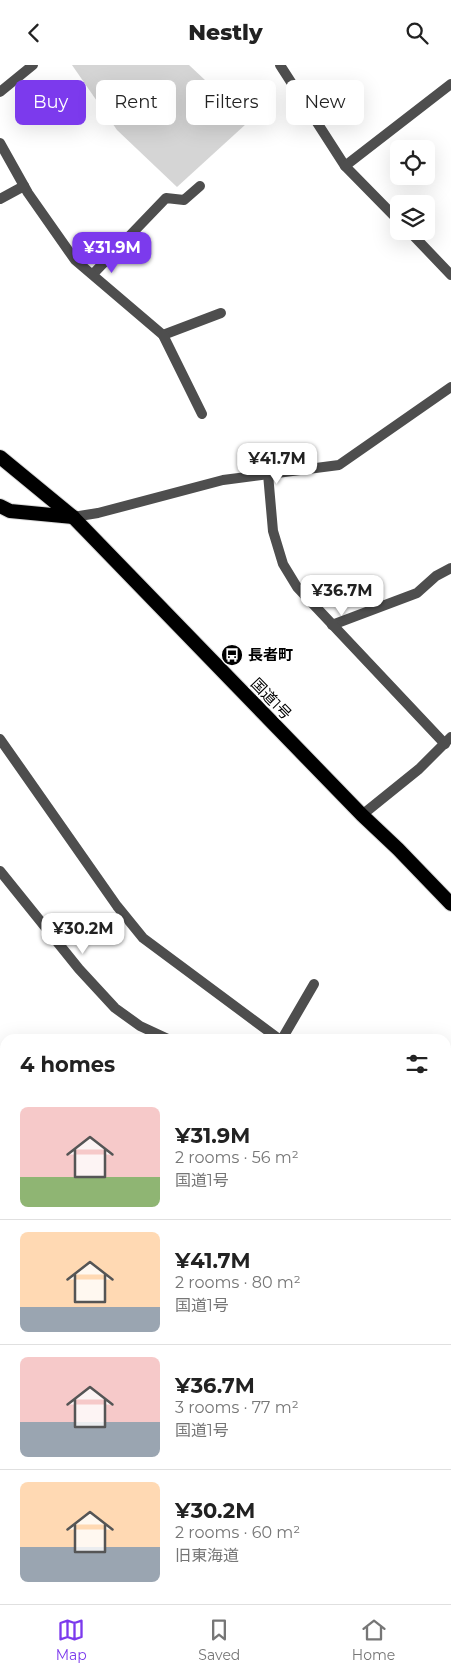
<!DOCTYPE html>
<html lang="en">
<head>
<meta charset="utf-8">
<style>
  body { margin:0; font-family:Montserrat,"Noto Sans JP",sans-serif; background:#f6f6f6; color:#222; height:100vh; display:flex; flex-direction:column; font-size:19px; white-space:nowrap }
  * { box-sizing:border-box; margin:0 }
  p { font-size:16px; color:#767676 }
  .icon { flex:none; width:28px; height:28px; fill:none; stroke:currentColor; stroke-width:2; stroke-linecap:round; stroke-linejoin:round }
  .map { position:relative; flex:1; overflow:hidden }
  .details { position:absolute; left:0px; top:969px; width:451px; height:571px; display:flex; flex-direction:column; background:#fff; border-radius:15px 15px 0 0; box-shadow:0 5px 20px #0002 }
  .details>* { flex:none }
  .top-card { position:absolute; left:15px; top:15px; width:421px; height:45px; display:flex; gap:10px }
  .fabs { position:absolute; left:390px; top:75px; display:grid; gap:10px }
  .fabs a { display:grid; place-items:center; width:45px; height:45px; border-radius:8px; background:#fff; box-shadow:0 5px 20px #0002; font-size:25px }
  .price { position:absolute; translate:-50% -42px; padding:0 11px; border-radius:10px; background:#fff; color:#222; font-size:16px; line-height:32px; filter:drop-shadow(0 1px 2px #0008) }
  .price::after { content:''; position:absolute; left:50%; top:30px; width:15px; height:11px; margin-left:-8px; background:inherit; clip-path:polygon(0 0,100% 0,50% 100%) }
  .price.active { background:#7c3aed; color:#fff }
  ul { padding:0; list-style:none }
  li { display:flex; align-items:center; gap:15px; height:125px; padding:0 20px }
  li+li { border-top:1px solid #e0e0e0 }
  li span { display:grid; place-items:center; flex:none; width:140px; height:100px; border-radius:8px; color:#555 }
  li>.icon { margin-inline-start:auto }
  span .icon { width:60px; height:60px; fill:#fffc; stroke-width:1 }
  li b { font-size:21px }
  h2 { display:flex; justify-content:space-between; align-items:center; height:60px; padding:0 20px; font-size:21px }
  .chip { padding:0 18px; border-radius:8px; background:#fff; box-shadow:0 5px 20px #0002; font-size:18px; line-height:45px }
  .chip.active { background:#7c3aed; color:#fff }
  header { display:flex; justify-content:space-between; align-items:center; height:65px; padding:0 20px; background:#fff; font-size:22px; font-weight:800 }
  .tab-bar { display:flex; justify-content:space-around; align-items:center; height:70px; border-top:1px solid #e0e0e0; background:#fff; font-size:14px; color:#767676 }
  .tab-bar a { display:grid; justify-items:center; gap:2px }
  .tab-bar .active { color:#7c3aed }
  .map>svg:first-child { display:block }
  .green { fill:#d5d5d5 }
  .building { fill:#bebebe }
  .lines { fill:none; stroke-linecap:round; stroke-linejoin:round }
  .trunk-casing { stroke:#dbdbdb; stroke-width:16 }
  .service { stroke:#4e4e4e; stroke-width:10 }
  .minor { stroke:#4e4e4e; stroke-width:10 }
  .trunk { stroke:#000; stroke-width:14 }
  .rail { stroke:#000; stroke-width:4; stroke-dasharray:8 2.5 1 2.5; stroke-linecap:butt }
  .labels { text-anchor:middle; stroke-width:4; stroke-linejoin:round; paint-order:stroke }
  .poi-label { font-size:15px; font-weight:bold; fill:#000; stroke:#fff; text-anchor:start }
  .street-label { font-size:15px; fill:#000; stroke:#fff }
</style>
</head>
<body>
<header><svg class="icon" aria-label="back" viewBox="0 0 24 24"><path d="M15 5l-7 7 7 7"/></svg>Nestly<svg class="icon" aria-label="search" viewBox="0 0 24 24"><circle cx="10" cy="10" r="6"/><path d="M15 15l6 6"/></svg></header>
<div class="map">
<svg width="451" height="1539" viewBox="0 0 451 1539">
  <rect width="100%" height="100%" fill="#fff"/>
  <polygon class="green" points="72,0 189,0 222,31 246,59 177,122 117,65"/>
  <g class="building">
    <polygon points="5,1282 5,1308 0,1310 0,1284"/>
    <polygon points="232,1535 260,1535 263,1539 229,1539"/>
  </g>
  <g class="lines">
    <g class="trunk-casing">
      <g id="trunk">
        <polyline points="0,392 73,452 362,750 398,784 451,839"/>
        <polyline points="0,441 10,446 73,452"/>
      </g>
    </g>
    <g class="service">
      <polyline points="93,209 166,133 184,135 200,121"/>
      <polyline points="163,270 221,248"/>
      <polyline points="332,560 417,528 436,511 451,503"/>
      <polyline points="0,674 117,841 143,873 279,974"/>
      <polyline points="282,974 314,919"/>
    </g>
    <g class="minor">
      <polyline points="280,0 345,101 399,156"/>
      <polyline points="0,27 33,0"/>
      <polyline points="0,78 28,128 75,195 163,270 202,349"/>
      <polyline points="345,101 451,19"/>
      <polyline points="0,134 24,121"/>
      <polyline points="409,166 451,210"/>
      <polyline points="268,409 273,466 283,499 297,522 445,679"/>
      <polyline points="73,452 98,448 223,415 339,400 451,322"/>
      <polyline points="362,750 419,704 451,672"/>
      <polyline points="0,806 79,904 115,943 140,961 168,974"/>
      <polyline points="0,1000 5,1002"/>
      <polyline points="0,1103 5,1109"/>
      <polyline points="446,1216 451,1219"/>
      <polyline points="0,1230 5,1236"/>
      <polyline points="0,1319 5,1318"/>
      <polyline points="0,1422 5,1422"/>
      <polyline points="99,1535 105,1539"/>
      <polyline points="369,1535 372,1539"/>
    </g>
    <use href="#trunk" class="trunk"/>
    <g class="rail">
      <polyline points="0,1131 5,1137"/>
      <polyline points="0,1152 5,1158"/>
      <polyline points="0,1178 5,1184"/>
      <polyline points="0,1200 5,1205"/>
      <polyline points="286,1535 289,1539"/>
      <polyline points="306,1535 309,1539"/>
      <polyline points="327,1535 330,1539"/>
      <polyline points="344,1535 348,1539"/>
    </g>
  </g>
  <defs>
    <g id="bus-disc" transform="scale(1.125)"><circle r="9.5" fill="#000" stroke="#fff"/><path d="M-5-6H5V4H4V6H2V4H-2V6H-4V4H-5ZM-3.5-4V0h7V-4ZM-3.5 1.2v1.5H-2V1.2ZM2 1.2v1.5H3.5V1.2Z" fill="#fff"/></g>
  </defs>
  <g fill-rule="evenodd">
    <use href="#bus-disc" x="232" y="590"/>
  </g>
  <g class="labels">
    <g class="poi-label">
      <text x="248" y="595">長者町</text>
    </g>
    <g class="street-label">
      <text transform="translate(271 634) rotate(46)" y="5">国道1号</text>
    </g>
  </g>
</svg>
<div class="fabs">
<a><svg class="icon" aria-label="locate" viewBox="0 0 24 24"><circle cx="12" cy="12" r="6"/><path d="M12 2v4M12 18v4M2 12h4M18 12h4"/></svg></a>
<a><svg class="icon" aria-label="layers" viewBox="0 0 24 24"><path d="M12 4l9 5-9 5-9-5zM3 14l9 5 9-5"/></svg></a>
</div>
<b class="price active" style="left:112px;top:209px">¥31.9M</b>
<b class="price" style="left:277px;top:420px">¥41.7M</b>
<b class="price" style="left:342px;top:552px">¥36.7M</b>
<b class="price" style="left:83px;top:890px">¥30.2M</b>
<div class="top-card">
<a class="chip active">Buy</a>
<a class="chip">Rent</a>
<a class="chip">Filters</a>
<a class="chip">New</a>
</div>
<section class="details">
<h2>4 homes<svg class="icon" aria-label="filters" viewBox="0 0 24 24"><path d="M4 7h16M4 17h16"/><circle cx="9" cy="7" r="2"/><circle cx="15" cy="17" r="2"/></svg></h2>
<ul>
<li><span style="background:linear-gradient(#f6c9c9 70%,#8fb573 0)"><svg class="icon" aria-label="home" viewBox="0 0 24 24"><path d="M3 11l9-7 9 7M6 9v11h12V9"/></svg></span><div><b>¥31.9M</b><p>2 rooms · 56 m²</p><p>国道1号</p></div></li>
<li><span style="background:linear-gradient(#ffd9b3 75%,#9aa5b1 0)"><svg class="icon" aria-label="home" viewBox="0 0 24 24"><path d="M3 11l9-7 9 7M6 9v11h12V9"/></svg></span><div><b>¥41.7M</b><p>2 rooms · 80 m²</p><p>国道1号</p></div></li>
<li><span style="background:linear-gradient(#f6c9c9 65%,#9aa5b1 0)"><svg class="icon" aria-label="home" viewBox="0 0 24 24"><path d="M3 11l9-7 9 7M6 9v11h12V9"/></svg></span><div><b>¥36.7M</b><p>3 rooms · 77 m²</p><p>国道1号</p></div></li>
<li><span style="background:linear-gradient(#ffd9b3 65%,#9aa5b1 0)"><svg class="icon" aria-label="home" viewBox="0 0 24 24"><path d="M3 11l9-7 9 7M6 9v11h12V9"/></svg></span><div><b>¥30.2M</b><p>2 rooms · 60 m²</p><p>旧東海道</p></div></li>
</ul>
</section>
</div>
<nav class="tab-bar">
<a class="active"><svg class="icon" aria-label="map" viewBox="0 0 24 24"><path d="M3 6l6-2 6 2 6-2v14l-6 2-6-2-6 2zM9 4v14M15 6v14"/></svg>Map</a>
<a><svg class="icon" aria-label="saved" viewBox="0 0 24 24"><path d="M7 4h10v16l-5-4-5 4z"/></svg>Saved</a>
<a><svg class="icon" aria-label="home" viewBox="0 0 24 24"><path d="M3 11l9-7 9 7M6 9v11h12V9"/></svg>Home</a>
</nav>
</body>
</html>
